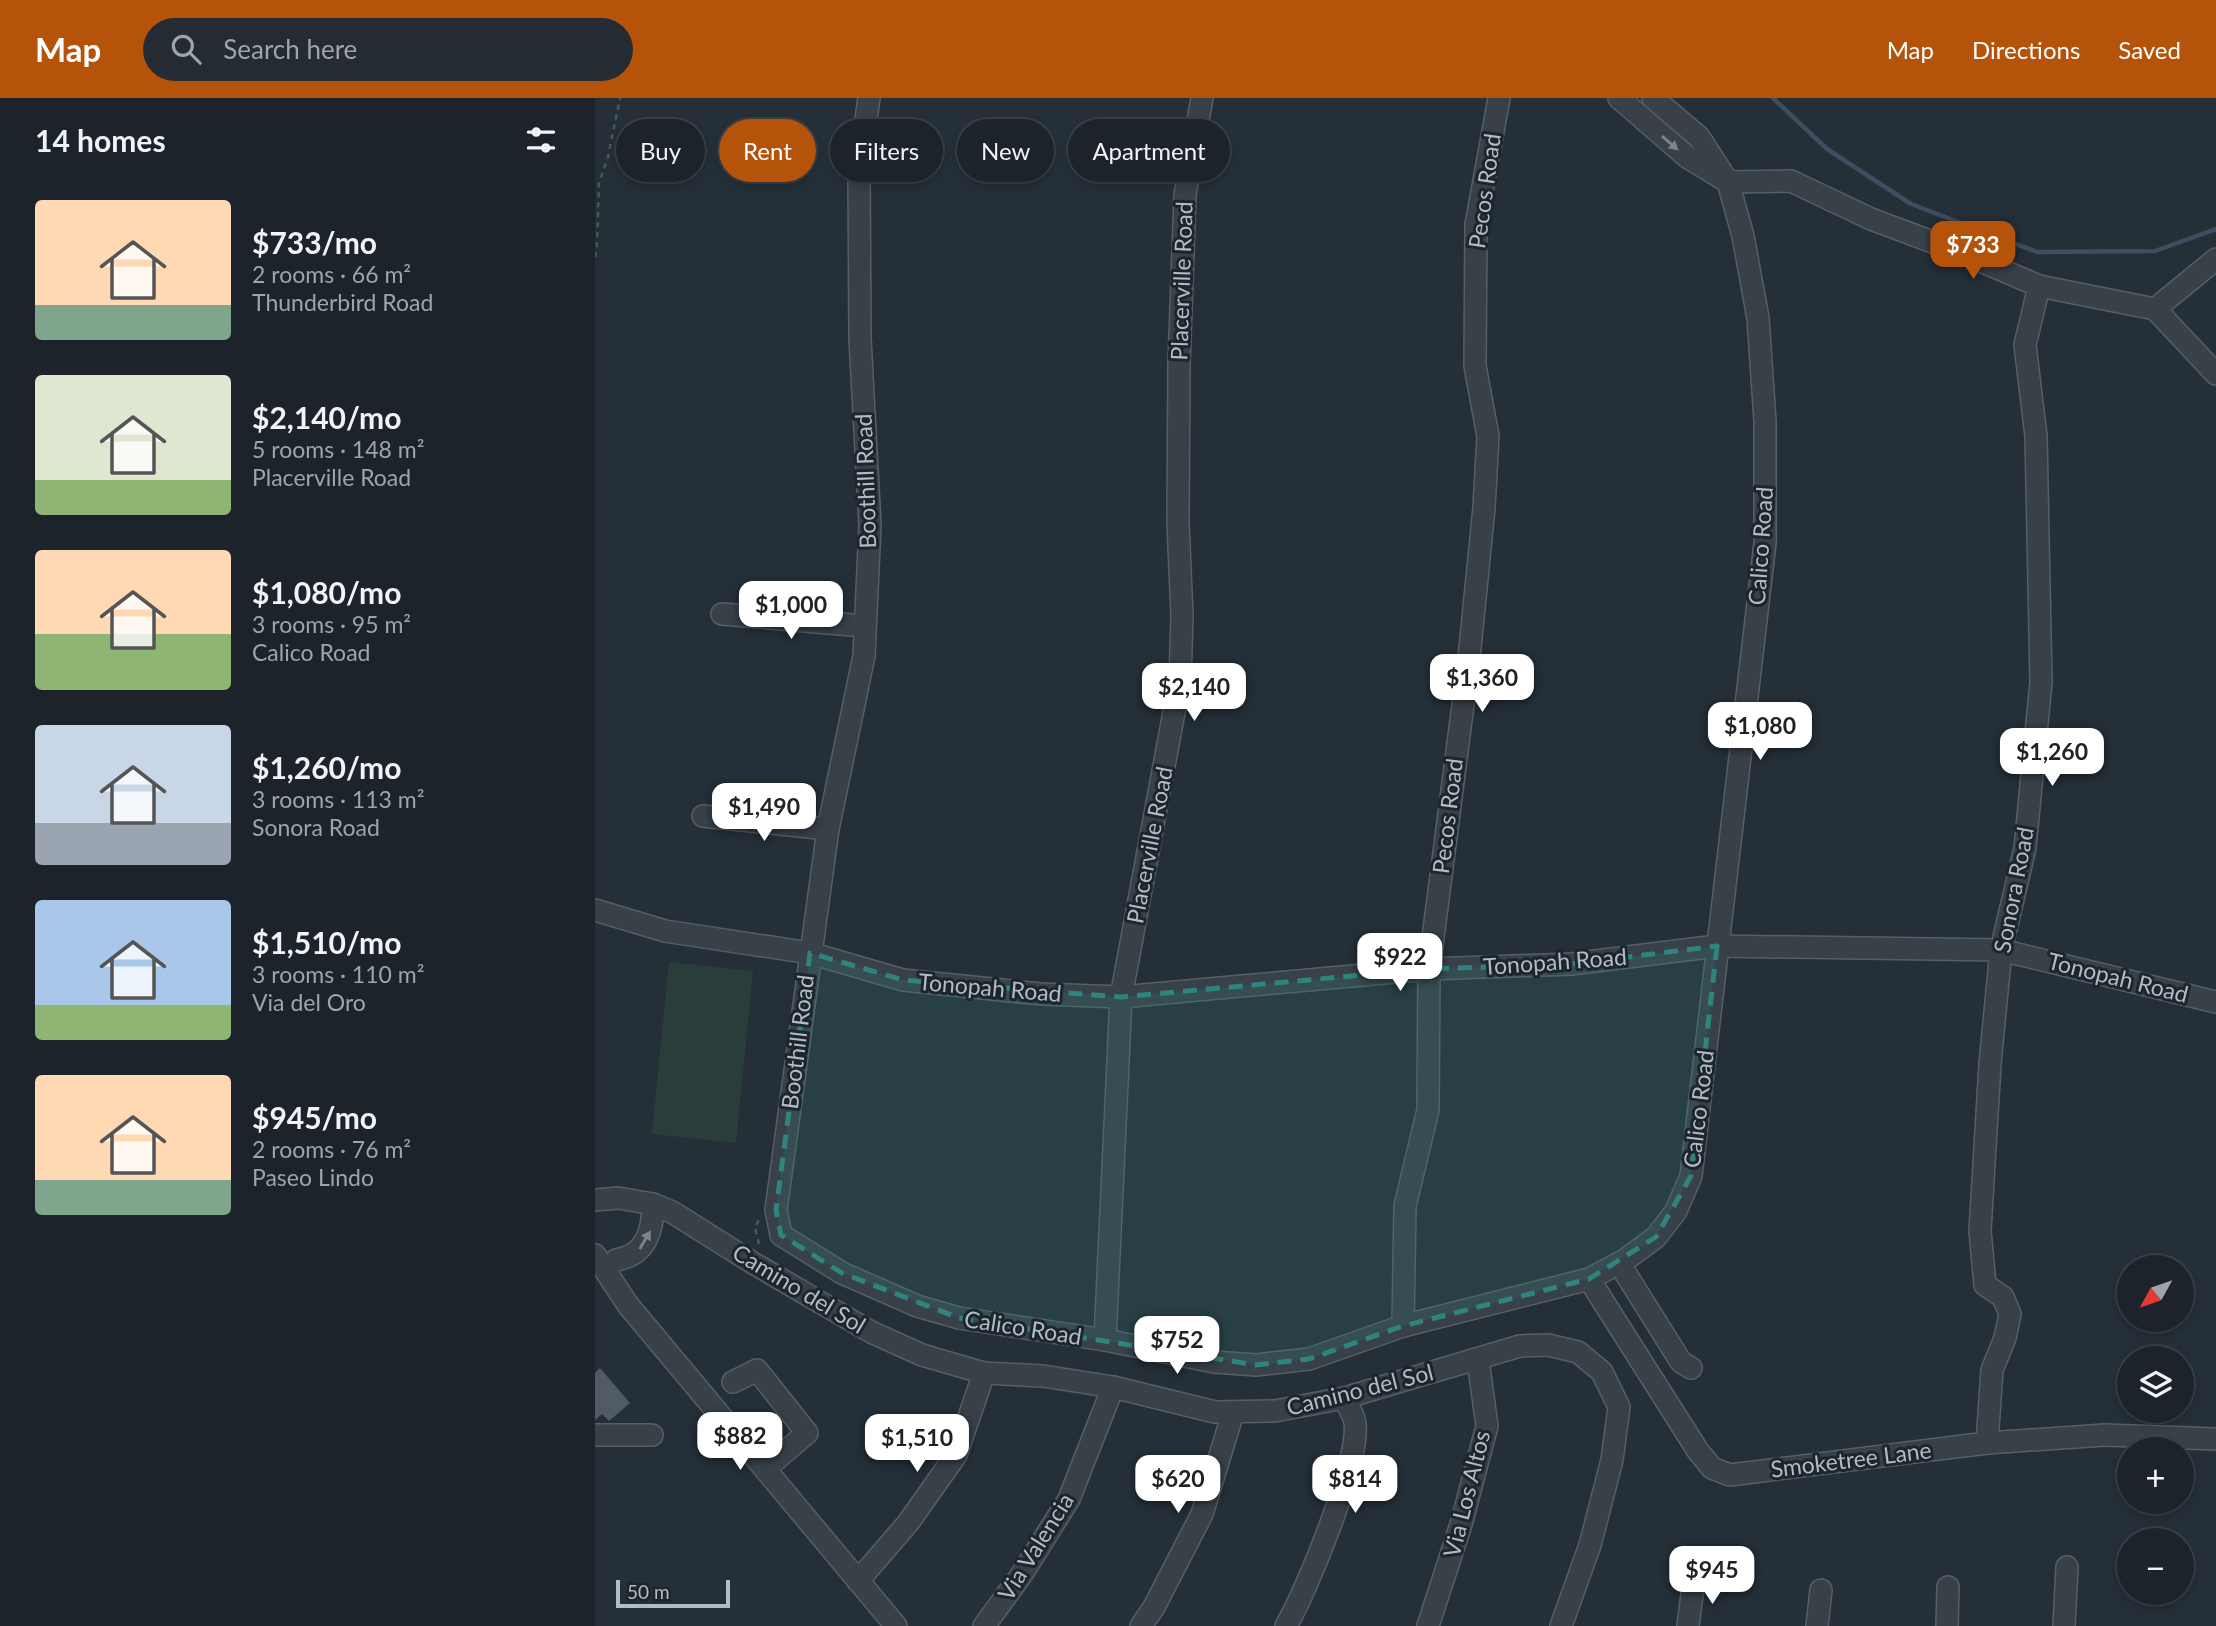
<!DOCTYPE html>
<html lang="en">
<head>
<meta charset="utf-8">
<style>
  body { margin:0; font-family:Lato,sans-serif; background:#252b32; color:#f1f3f6; height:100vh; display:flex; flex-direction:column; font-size:26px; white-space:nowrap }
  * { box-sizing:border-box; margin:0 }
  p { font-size:23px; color:#a0a4a8 }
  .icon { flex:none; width:38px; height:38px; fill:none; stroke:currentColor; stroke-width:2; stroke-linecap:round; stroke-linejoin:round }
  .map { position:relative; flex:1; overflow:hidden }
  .side { display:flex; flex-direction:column; background:#1c232a; width:595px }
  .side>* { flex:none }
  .guide { position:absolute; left:21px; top:21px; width:665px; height:63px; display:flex; gap:14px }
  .needle { width:46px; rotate:230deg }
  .tools { position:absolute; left:1522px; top:1157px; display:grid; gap:14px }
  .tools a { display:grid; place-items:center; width:77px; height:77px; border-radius:50%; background:#1c232a; box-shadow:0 4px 10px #0003,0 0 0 2px #3a4047; font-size:35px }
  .scale { position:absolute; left:21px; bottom:18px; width:114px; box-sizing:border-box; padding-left:7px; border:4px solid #b3bbc4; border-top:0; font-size:19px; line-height:24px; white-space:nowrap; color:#b3bbc4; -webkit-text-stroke:5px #1d252d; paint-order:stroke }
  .price { position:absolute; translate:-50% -60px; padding:0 16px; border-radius:14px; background:#fff; color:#222; font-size:23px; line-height:46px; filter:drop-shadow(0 2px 4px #0008) }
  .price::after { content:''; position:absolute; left:50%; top:42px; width:21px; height:16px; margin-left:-10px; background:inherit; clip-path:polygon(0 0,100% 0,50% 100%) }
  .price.current { background:#b45309; color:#fff }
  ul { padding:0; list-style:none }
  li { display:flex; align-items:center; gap:21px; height:175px; padding:0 35px }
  li span { display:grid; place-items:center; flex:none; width:196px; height:140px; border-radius:7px; color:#555 }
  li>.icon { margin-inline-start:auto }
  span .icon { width:84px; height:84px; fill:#fffc; stroke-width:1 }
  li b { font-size:30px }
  h2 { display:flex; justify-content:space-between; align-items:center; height:84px; padding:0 35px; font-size:30px }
  .pill { padding:0 24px; border-radius:32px; background:#1c232a; box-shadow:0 4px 10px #0003,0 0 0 2px #3a4047; font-size:24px; line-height:63px }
  .pill.current { background:#b45309; color:#fff }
  header { display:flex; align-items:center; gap:42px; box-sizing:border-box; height:98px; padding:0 35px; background:#b45309; color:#fff }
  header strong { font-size:33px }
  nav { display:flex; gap:38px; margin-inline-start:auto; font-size:24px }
  .search { width:490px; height:63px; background:#252b32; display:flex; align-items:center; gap:18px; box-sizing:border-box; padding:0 24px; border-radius:38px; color:#a0a4a8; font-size:26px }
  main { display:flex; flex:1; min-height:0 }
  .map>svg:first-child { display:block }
  .green { fill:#2a3d3b }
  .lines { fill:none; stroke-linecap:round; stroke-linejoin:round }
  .stream { stroke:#3c4e5f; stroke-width:4.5 }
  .building { fill:#505b66 }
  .minor-casing { stroke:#565e66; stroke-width:24 }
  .path { stroke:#48595a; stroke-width:2.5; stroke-dasharray:5 5; stroke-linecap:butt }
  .minor { stroke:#384048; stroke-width:21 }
  .oneway { fill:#7c848c }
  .marked { fill:#30847f; fill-opacity:0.2; stroke:#30847f; stroke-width:5; stroke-dasharray:14 9; stroke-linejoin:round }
  .labels { text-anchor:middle; stroke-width:6; stroke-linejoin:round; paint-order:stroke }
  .street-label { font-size:23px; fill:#b3bbc4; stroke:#1d252d }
</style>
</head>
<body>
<header>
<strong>Map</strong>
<div class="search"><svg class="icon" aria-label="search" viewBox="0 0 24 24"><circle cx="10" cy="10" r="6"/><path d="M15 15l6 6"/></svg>Search here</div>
<nav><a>Map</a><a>Directions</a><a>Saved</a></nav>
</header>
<main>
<section class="side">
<h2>14 homes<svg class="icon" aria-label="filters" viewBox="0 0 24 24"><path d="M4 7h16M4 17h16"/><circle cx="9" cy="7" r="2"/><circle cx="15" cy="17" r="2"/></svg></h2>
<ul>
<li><span style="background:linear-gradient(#ffd9b3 75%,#7fa58c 0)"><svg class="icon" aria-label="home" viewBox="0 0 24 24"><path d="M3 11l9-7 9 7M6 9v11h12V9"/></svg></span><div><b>$733/mo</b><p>2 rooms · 66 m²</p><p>Thunderbird Road</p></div></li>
<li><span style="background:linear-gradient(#dfe7d0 75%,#8fb573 0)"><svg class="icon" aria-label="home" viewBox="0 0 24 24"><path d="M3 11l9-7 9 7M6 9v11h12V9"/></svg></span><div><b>$2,140/mo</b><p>5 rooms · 148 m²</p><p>Placerville Road</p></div></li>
<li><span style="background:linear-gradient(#ffd9b3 60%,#8fb573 0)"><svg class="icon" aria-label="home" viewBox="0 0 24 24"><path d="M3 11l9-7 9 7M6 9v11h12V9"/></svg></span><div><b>$1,080/mo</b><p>3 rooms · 95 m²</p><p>Calico Road</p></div></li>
<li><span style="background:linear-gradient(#c9d6e8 70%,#9aa5b1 0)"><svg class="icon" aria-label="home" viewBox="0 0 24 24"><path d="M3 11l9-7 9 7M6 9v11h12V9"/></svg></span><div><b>$1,260/mo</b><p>3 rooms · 113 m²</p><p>Sonora Road</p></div></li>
<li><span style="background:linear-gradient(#a9c7e8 75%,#8fb573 0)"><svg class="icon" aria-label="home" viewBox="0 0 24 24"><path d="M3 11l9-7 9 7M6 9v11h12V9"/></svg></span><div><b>$1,510/mo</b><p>3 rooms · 110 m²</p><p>Via del Oro</p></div></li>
<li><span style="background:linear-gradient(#ffd9b3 75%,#7fa58c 0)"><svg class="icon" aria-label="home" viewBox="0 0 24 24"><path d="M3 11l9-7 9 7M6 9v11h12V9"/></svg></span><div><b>$945/mo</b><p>2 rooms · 76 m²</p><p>Paseo Lindo</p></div></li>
</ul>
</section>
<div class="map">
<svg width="1621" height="1528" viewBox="0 0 1621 1528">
  <rect width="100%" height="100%" fill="#252f38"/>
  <polygon class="green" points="74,864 158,873 141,1045 57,1036"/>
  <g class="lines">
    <polyline class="stream" points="1178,0 1232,51 1316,106 1442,154 1560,153 1621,131"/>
  </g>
  <polygon class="building" points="5,1270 35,1305 14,1323 7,1316 0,1322 0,1275"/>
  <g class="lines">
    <g class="minor-casing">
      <g id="minor">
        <polyline points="274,0 264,71 265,240 275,427 269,558 233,731 181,1112 186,1137 247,1175 322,1208 364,1220 510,1242 619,1264 661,1267 714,1261 808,1228 994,1181 1030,1162 1061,1139 1081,1113 1096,1078 1170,445 1170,323 1163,220 1148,138 1133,84 1104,39 1058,0"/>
        <polyline points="1024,0 1092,59 1133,84 1196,83 1276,121 1367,155 1444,188 1560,211 1621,276"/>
        <polyline points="1560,211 1621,161"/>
        <polyline points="127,516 269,528"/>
        <polyline points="108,718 233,731"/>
        <polyline points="0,812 70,833 215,855 308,882 446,896 526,899 834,871 976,866 1122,848 1406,852 1621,904"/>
        <polyline points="0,1102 23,1100 58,1106 77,1114 158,1165 276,1234 327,1257 389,1275 448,1278 518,1289 620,1314 680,1313 749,1300 925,1248 953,1247 983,1254 1007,1274 1024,1309 1017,1362 995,1447 966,1528"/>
        <polyline points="0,1157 33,1207 301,1528"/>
        <path d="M 21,1162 C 51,1157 58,1133 58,1106"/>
        <polyline points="1024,1165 1086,1264 1096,1270"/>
        <polyline points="994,1181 1103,1353 1117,1370 1135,1377 1392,1345 1510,1337 1621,1341"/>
        <polyline points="808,1228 810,1108 833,1012 834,871 874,560 889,410 893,338 880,268 881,127 904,0"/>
        <polyline points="510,1242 526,899 585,582 587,518 583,425 584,266 590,97 607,0"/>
        <polyline points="138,1284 162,1272 212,1335 170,1371"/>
        <polyline points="0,1337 57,1337"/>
        <polyline points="1392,1345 1397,1272 1410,1240 1415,1216 1408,1199 1390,1187 1385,1133 1395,966 1406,852 1430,750 1446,584 1441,338 1430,247 1444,188"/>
        <polyline points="263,1483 313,1425 361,1357 389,1275"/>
        <polyline points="389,1528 427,1476 474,1401 518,1289"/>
        <polyline points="546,1528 559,1509 607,1416 638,1315"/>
        <path d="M 691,1528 C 712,1492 765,1363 760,1325 C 759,1317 753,1308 749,1300"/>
        <polyline points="833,1528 867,1423 892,1328 883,1262"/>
        <polyline points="1093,1528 1099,1481"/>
        <polyline points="1222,1528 1226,1492"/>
        <polyline points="1352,1528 1353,1489"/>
        <polyline points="1469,1528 1472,1469"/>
      </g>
    </g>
    <g class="path">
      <polyline points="0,159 2,147 4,85 13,59 25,0"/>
      <polyline points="164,1146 160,1129 164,1122"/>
    </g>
    <use href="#minor" class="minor"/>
  </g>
  <defs><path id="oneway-solid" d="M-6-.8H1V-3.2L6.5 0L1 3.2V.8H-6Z" transform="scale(1.75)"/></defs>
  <g class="oneway">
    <use href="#oneway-solid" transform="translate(1075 45) rotate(41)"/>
    <use href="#oneway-solid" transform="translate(50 1142) rotate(-59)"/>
  </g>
  <path class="marked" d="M 1122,848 L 1096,1078 L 1061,1139 L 994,1181 L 808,1228 L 714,1261 L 661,1267 L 364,1220 L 247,1175 L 186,1137 L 181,1112 L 215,855 L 308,882 L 526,899 L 834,871 L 976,866 Z"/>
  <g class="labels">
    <g class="street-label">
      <text transform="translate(890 93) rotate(-82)" y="8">Pecos Road</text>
      <text transform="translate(587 183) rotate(-88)" y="8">Placerville Road</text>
      <text transform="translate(271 383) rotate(-92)" y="8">Boothill Road</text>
      <text transform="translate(1166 448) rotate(-86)" y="8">Calico Road</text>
      <text transform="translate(853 718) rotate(-83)" y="8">Pecos Road</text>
      <text transform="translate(555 747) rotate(-79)" y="8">Placerville Road</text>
      <text transform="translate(1419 792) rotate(-79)" y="8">Sonora Road</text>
      <text transform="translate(960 864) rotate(-4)" y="8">Tonopah Road</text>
      <text transform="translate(1523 880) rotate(14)" y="8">Tonopah Road</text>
      <text transform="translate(395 890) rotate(5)" y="8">Tonopah Road</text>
      <text transform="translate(203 944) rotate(-83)" y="8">Boothill Road</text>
      <text transform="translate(1104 1011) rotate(-83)" y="8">Calico Road</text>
      <text transform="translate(204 1191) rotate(31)" y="8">Camino del Sol</text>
      <text transform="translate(428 1230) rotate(9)" y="8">Calico Road</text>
      <text transform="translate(765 1292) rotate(-14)" y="8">Camino del Sol</text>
      <text transform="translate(1256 1362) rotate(-7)" y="8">Smoketree Lane</text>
      <text transform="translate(872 1396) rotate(-76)" y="8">Via Los Altos</text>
      <text transform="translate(441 1449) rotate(-58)" y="8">Via Valencia</text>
    </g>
  </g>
</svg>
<div class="tools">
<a><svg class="needle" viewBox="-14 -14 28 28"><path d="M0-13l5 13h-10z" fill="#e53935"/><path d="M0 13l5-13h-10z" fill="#a0a4a8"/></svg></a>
<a><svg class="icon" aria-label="layers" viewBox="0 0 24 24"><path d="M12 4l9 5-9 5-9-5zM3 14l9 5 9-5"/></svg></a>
<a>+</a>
<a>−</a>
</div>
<div class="scale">50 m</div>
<b class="price current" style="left:1378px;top:183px">$733</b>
<b class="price" style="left:196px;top:543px">$1,000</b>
<b class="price" style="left:887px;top:616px">$1,360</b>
<b class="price" style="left:599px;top:625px">$2,140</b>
<b class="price" style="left:1165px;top:664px">$1,080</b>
<b class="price" style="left:1457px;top:690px">$1,260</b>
<b class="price" style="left:169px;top:745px">$1,490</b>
<b class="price" style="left:805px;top:895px">$922</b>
<b class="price" style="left:582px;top:1278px">$752</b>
<b class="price" style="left:145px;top:1374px">$882</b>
<b class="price" style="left:322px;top:1376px">$1,510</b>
<b class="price" style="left:583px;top:1417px">$620</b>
<b class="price" style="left:760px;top:1417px">$814</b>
<b class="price" style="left:1117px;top:1508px">$945</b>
<div class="guide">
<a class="pill">Buy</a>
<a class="pill current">Rent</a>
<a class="pill">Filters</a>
<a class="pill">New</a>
<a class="pill">Apartment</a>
</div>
</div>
</main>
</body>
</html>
